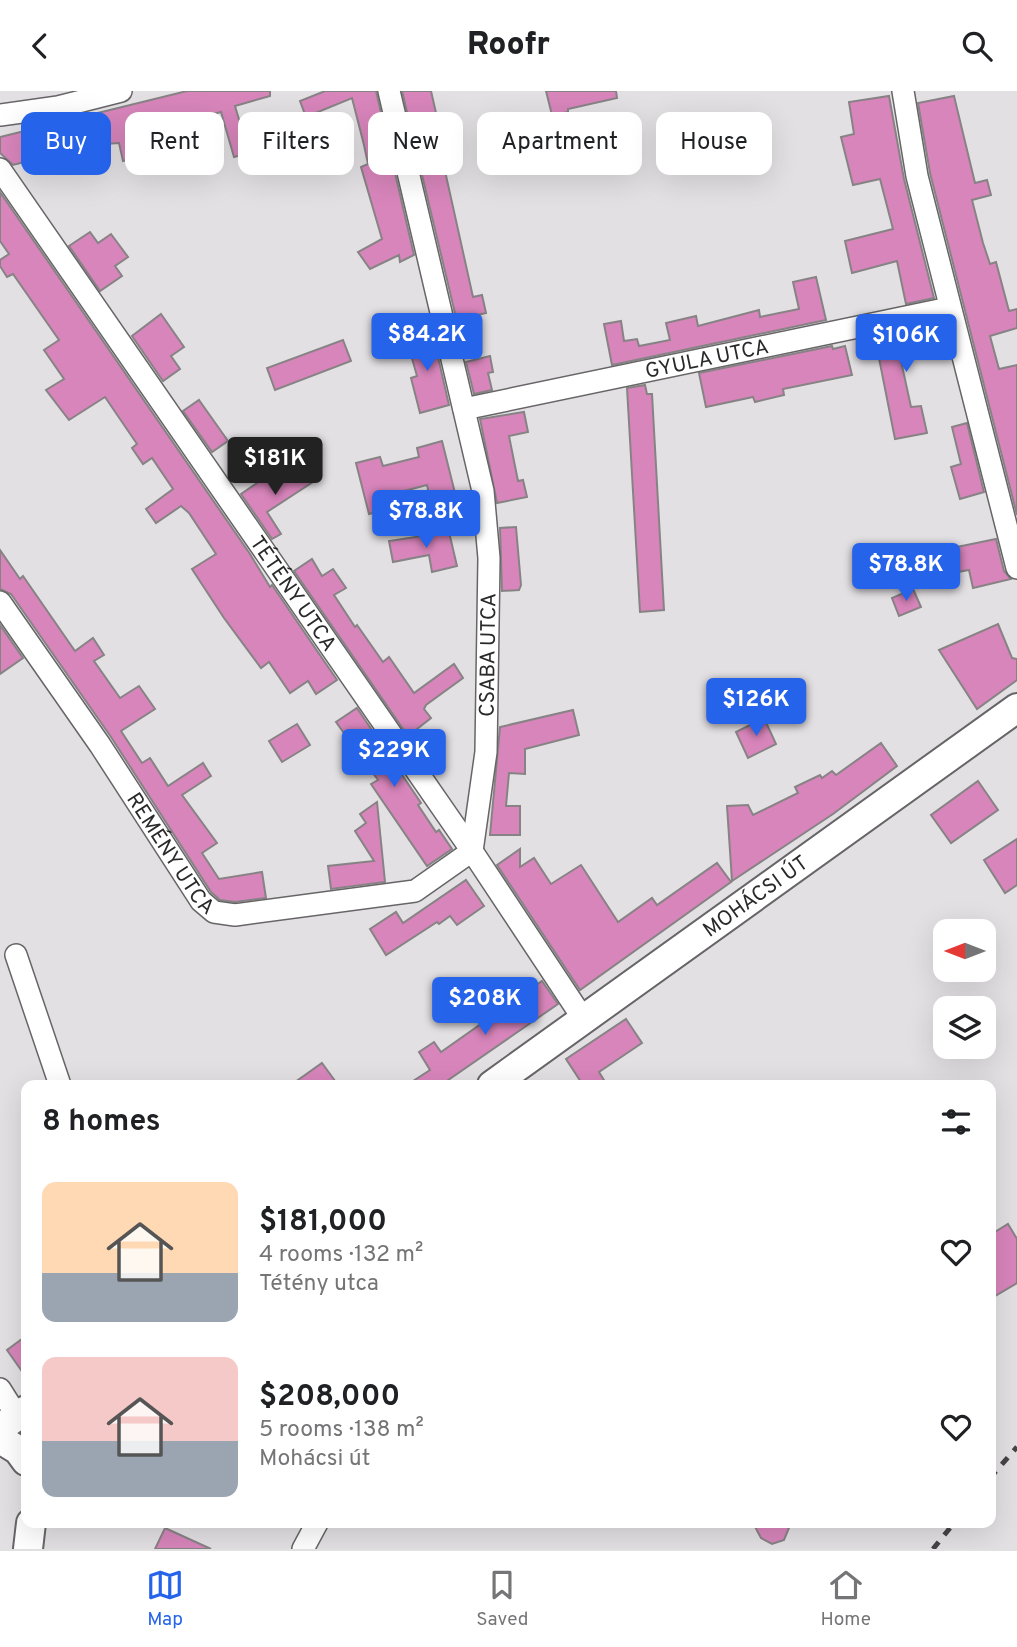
<!DOCTYPE html>
<html lang="en">
<head>
<meta charset="utf-8">
<style>
  body { margin:0; font-family:Overpass,sans-serif; background:#f2f2f2; color:#202124; height:100vh; display:flex; flex-direction:column; font-size:26px; white-space:nowrap }
  * { box-sizing:border-box; margin:0 }
  p { font-size:23px; color:#757577 }
  .icon { flex:none; width:38px; height:38px; fill:none; stroke:currentColor; stroke-width:2; stroke-linecap:round; stroke-linejoin:round }
  .map { position:relative; flex:1; overflow:hidden }
  .sheet { position:absolute; left:21px; top:989px; width:975px; height:448px; display:flex; flex-direction:column; background:#fff; border-radius:14px; box-shadow:0 7px 28px #0002 }
  .sheet>* { flex:none }
  .banner { position:absolute; left:21px; top:21px; width:976px; height:63px; display:flex; gap:14px }
  .needle { width:46px; rotate:270deg }
  .controls { position:absolute; left:933px; top:828px; display:grid; gap:14px }
  .controls a { display:grid; place-items:center; width:63px; height:63px; border-radius:14px; background:#fff; box-shadow:0 7px 28px #0002; font-size:35px }
  .price { position:absolute; translate:-50% -60px; padding:0 16px; border-radius:7px; background:#2563eb; color:#fff; font-size:23px; line-height:46px; filter:drop-shadow(0 2px 4px #0008) }
  .price::after { content:''; position:absolute; left:50%; top:42px; width:21px; height:16px; margin-left:-10px; background:inherit; clip-path:polygon(0 0,100% 0,50% 100%) }
  .price.on { background:#222; color:#fff }
  ul { padding:0; list-style:none }
  li { display:flex; align-items:center; gap:21px; height:175px; padding:0 21px }
  li span { display:grid; place-items:center; flex:none; width:196px; height:140px; border-radius:14px; color:#555 }
  li>.icon { margin-inline-start:auto }
  span .icon { width:84px; height:84px; fill:#fffc; stroke-width:1 }
  li b { font-size:30px }
  h2 { display:flex; justify-content:space-between; align-items:center; height:84px; padding:0 21px; font-size:30px }
  .chip { padding:0 24px; border-radius:14px; background:#fff; box-shadow:0 7px 28px #0002; font-size:24px; line-height:63px }
  .chip.on { background:#2563eb; color:#fff }
  header { display:flex; justify-content:space-between; align-items:center; height:91px; padding:0 21px; background:#fff; font-size:32px; font-weight:800 }
  .tab-bar { display:flex; justify-content:space-around; align-items:center; height:98px; border-top:2px solid #e0e0e0; background:#fff; font-size:19px; color:#757577 }
  .tab-bar a { display:grid; justify-items:center; gap:4px }
  .tab-bar .on { color:#2563eb }
  .map>svg:first-child { display:block }
  .building { fill:#d885bb; stroke:#878385; stroke-width:2 }
  .lines { fill:none; stroke-linecap:round; stroke-linejoin:round }
  .minor-casing { stroke:#676567; stroke-width:24 }
  .secondary-casing { stroke:#676567; stroke-width:32 }
  .minor { stroke:#fff; stroke-width:21 }
  .secondary { stroke:#fff; stroke-width:28 }
  .rail { stroke:#454445; stroke-width:5; stroke-dasharray:9 9; stroke-linecap:butt }
  .labels { text-anchor:middle; stroke-width:5; stroke-linejoin:round; paint-order:stroke }
  .street-label { font-size:21px; fill:#2a292a; stroke:#fff }
</style>
</head>
<body>
<header><svg class="icon" aria-label="back" viewBox="0 0 24 24"><path d="M15 5l-7 7 7 7"/></svg>Roofr<svg class="icon" aria-label="search" viewBox="0 0 24 24"><circle cx="10" cy="10" r="6"/><path d="M15 15l6 6"/></svg></header>
<div class="map">
<svg width="1017" height="1458" viewBox="0 0 1017 1458">
  <rect width="100%" height="100%" fill="#e3e0e3"/>
  <g class="building">
    <polygon points="187,0 270,0 270,5 235,15 249,62 234,66 221,21 141,42 146,64 123,70 119,52 105,53 102,44 50,57 52,64 13,74 0,62 0,46"/>
    <polygon points="325,0 376,0 414,164 400,171 399,164 370,178 358,161 382,148 361,76 368,73 364,54 352,7 306,26 300,10"/>
    <polygon points="402,0 431,0 449,79 445,80 473,206 482,204 486,222 469,226 471,235 459,239"/>
    <polygon points="546,0 616,0 617,7 568,18 568,21 552,24"/>
    <polygon points="889,5 904,88 934,207 906,213 897,170 852,182 845,150 893,138 880,88 853,94 841,46 854,43 849,11"/>
    <polygon points="954,5 975,92 987,89 991,104 972,109 983,152 990,173 996,171 1009,220 1017,218 1017,237 990,245 999,278 1017,274 1017,424 930,82 918,12"/>
    <polygon points="0,101 250,463 270,496 272,494 337,589 316,603 308,590 290,602 269,571 261,577 224,527 192,478 216,463 189,422 181,415 156,432 146,418 173,398 152,367 143,373 132,357 137,353 105,306 69,329 46,299 64,288 44,259 59,249 13,183 7,186 0,175 0,169 9,163 0,150"/>
    <polygon points="90,141 98,152 111,143 128,166 115,175 122,185 100,200 69,155"/>
    <polygon points="816,186 826,229 612,274 604,233 621,230 624,250 637,248 639,255 670,249 666,232 696,225 698,235 759,219 760,226 799,218 793,191"/>
    <polygon points="161,223 184,256 171,265 180,278 163,290 132,245"/>
    <polygon points="941,232 948,260 901,270 911,316 921,315 927,342 895,348 875,247"/>
    <polygon points="432,240 449,314 420,322 411,287 417,285 406,246"/>
    <polygon points="343,249 351,270 275,299 267,277"/>
    <polygon points="832,255 833,258 845,255 852,284 783,298 784,304 755,311 753,306 706,316 699,282"/>
    <polygon points="490,265 493,281 488,282 492,299 474,303 466,271"/>
    <polygon points="645,294 647,303 652,303 664,519 640,521 627,297"/>
    <polygon points="199,309 228,350 212,361 183,320"/>
    <polygon points="524,321 528,341 509,345 518,390 523,389 527,406 497,412 480,328"/>
    <polygon points="967,332 984,401 960,408 951,376 961,373 952,336"/>
    <polygon points="442,350 455,402 430,408 427,394 389,404 393,417 369,423 356,372 380,366 383,375 419,366 417,357"/>
    <polygon points="307,375 316,389 267,421 281,443 272,448 241,403 266,386 273,397"/>
    <polygon points="516,436 521,494 519,499 502,500 500,437"/>
    <polygon points="449,441 457,475 432,481 429,464 393,471 389,450"/>
    <polygon points="996,448 1004,480 1011,488 973,497 969,479 952,482 947,458"/>
    <polygon points="0,459 20,488 23,485 75,560 93,547 104,564 94,570 120,607 139,595 155,618 121,640 142,672 150,667 168,695 203,672 211,685 182,704 217,752 202,762 219,788 262,781 266,807 235,811 220,809 211,801 111,646 11,503 0,498"/>
    <polygon points="312,468 322,485 333,478 346,497 334,504 355,536 357,534 383,571 389,566 414,602 454,573 463,587 426,614 424,618 431,627 408,645 294,480"/>
    <polygon points="913,498 921,516 899,525 892,507"/>
    <polygon points="998,533 1012,567 1017,568 1017,589 977,618 939,559"/>
    <polygon points="0,534 23,567 0,583"/>
    <polygon points="357,617 421,712 418,714 436,741 439,739 452,758 427,775 371,693 378,689 336,631"/>
    <polygon points="573,619 579,644 525,658 525,683 509,682 506,715 520,715 520,744 490,744 500,636"/>
    <polygon points="764,627 776,653 748,667 736,641"/>
    <polygon points="297,633 310,654 282,671 269,650"/>
    <polygon points="881,652 897,675 833,723 732,790 727,715 748,714 753,724 798,702 795,696 820,684 822,687 832,680 836,684"/>
    <polygon points="978,690 998,719 951,752 931,724"/>
    <polygon points="377,711 385,791 331,798 328,775 374,770 355,740 366,732 360,723"/>
    <polygon points="1017,748 1017,794 1005,802 984,769"/>
    <polygon points="520,758 520,776 534,767 551,793 581,774 618,831 652,807 657,814 717,772 731,791 580,899 497,774"/>
    <polygon points="466,789 484,815 457,834 450,825 439,833 437,831 386,864 370,838 396,821 403,832"/>
    <polygon points="542,890 558,913 441,994 407,994 430,979 419,961 434,951 441,961"/>
    <polygon points="626,928 642,952 599,981 607,994 583,994 566,968"/>
    <polygon points="322,972 338,994 291,994"/>
    <polygon points="1008,1133 1017,1148 1017,1192 990,1208 990,1144"/>
    <polygon points="26,1245 26,1286 7,1259"/>
    <polygon points="753,1432 791,1432 784,1449 772,1453 761,1447"/>
    <polygon points="165,1437 211,1458 155,1458"/>
  </g>
  <g class="lines">
    <g class="minor-casing">
      <g id="minor">
        <polyline points="903,0 917,85 1017,477"/>
        <polyline points="0,24 58,16 121,0"/>
        <path id="s1" d="M 0,78 L 472,760 L 584,929"/>
        <path id="s2" d="M 464,318 L 949,217"/>
        <path id="s3" d="M 0,511 L 100,654 L 201,810 L 214,821 L 235,824 L 415,800 L 472,760 L 486,661 L 489,467 L 483,400 L 389,0"/>
        <polyline points="16,864 60,994"/>
        <polyline points="0,1298 17,1325"/>
        <polyline points="303,1458 317,1432"/>
      </g>
    </g>
    <g class="secondary-casing">
      <g id="secondary">
        <path id="s4" d="M 492,994 L 1017,617"/>
        <polyline points="0,1337 26,1319"/>
        <polyline points="0,1348 18,1359 26,1370"/>
        <polyline points="28,1458 31,1432"/>
      </g>
    </g>
    <use href="#minor" class="minor"/>
    <use href="#secondary" class="secondary"/>
    <g class="rail">
      <polyline points="990,1387 1017,1356"/>
      <polyline points="933,1458 954,1432"/>
    </g>
  </g>
  <g class="labels">
    <g class="street-label">
      <text dy="7" stroke="none"><textPath href="#s2" startOffset="248">GYULA UTCA</textPath></text>
      <text dy="7" stroke="none"><textPath href="#s1" startOffset="516">TÉTÉNY UTCA</textPath></text>
      <text dy="7" stroke="none"><textPath href="#s3" startOffset="847">CSABA UTCA</textPath></text>
      <text dy="7" stroke="none"><textPath href="#s3" startOffset="304">REMÉNY UTCA</textPath></text>
      <text dy="7" stroke="none"><textPath href="#s4" startOffset="324">MOHÁCSI ÚT</textPath></text>
    </g>
  </g>
</svg>
<div class="controls">
<a><svg class="needle" viewBox="-14 -14 28 28"><path d="M0-13l5 13h-10z" fill="#e53935"/><path d="M0 13l5-13h-10z" fill="#757577"/></svg></a>
<a><svg class="icon" aria-label="layers" viewBox="0 0 24 24"><path d="M12 4l9 5-9 5-9-5zM3 14l9 5 9-5"/></svg></a>
</div>
<b class="price" style="left:427px;top:282px">$84.2K</b>
<b class="price" style="left:906px;top:283px">$106K</b>
<b class="price on" style="left:275px;top:406px">$181K</b>
<b class="price" style="left:426px;top:459px">$78.8K</b>
<b class="price" style="left:906px;top:512px">$78.8K</b>
<b class="price" style="left:756px;top:647px">$126K</b>
<b class="price" style="left:394px;top:698px">$229K</b>
<b class="price" style="left:485px;top:946px">$208K</b>
<div class="banner">
<a class="chip on">Buy</a>
<a class="chip">Rent</a>
<a class="chip">Filters</a>
<a class="chip">New</a>
<a class="chip">Apartment</a>
<a class="chip">House</a>
</div>
<section class="sheet">
<h2>8 homes<svg class="icon" aria-label="filters" viewBox="0 0 24 24"><path d="M4 7h16M4 17h16"/><circle cx="9" cy="7" r="2"/><circle cx="15" cy="17" r="2"/></svg></h2>
<ul>
<li><span style="background:linear-gradient(#ffd9b3 65%,#9aa5b1 0)"><svg class="icon" aria-label="home" viewBox="0 0 24 24"><path d="M3 11l9-7 9 7M6 9v11h12V9"/></svg></span><div><b>$181,000</b><p>4 rooms · 132 m²</p><p>Tétény utca</p></div><svg class="icon" aria-label="heart" viewBox="0 0 24 24"><path d="M12 20l-8-8c-3-5 5-10 8-4 3-6 11-1 8 4z"/></svg></li>
<li><span style="background:linear-gradient(#f6c9c9 60%,#9aa5b1 0)"><svg class="icon" aria-label="home" viewBox="0 0 24 24"><path d="M3 11l9-7 9 7M6 9v11h12V9"/></svg></span><div><b>$208,000</b><p>5 rooms · 138 m²</p><p>Mohácsi út</p></div><svg class="icon" aria-label="heart" viewBox="0 0 24 24"><path d="M12 20l-8-8c-3-5 5-10 8-4 3-6 11-1 8 4z"/></svg></li>
</ul>
</section>
</div>
<nav class="tab-bar">
<a class="on"><svg class="icon" aria-label="map" viewBox="0 0 24 24"><path d="M3 6l6-2 6 2 6-2v14l-6 2-6-2-6 2zM9 4v14M15 6v14"/></svg>Map</a>
<a><svg class="icon" aria-label="saved" viewBox="0 0 24 24"><path d="M7 4h10v16l-5-4-5 4z"/></svg>Saved</a>
<a><svg class="icon" aria-label="home" viewBox="0 0 24 24"><path d="M3 11l9-7 9 7M6 9v11h12V9"/></svg>Home</a>
</nav>
</body>
</html>
